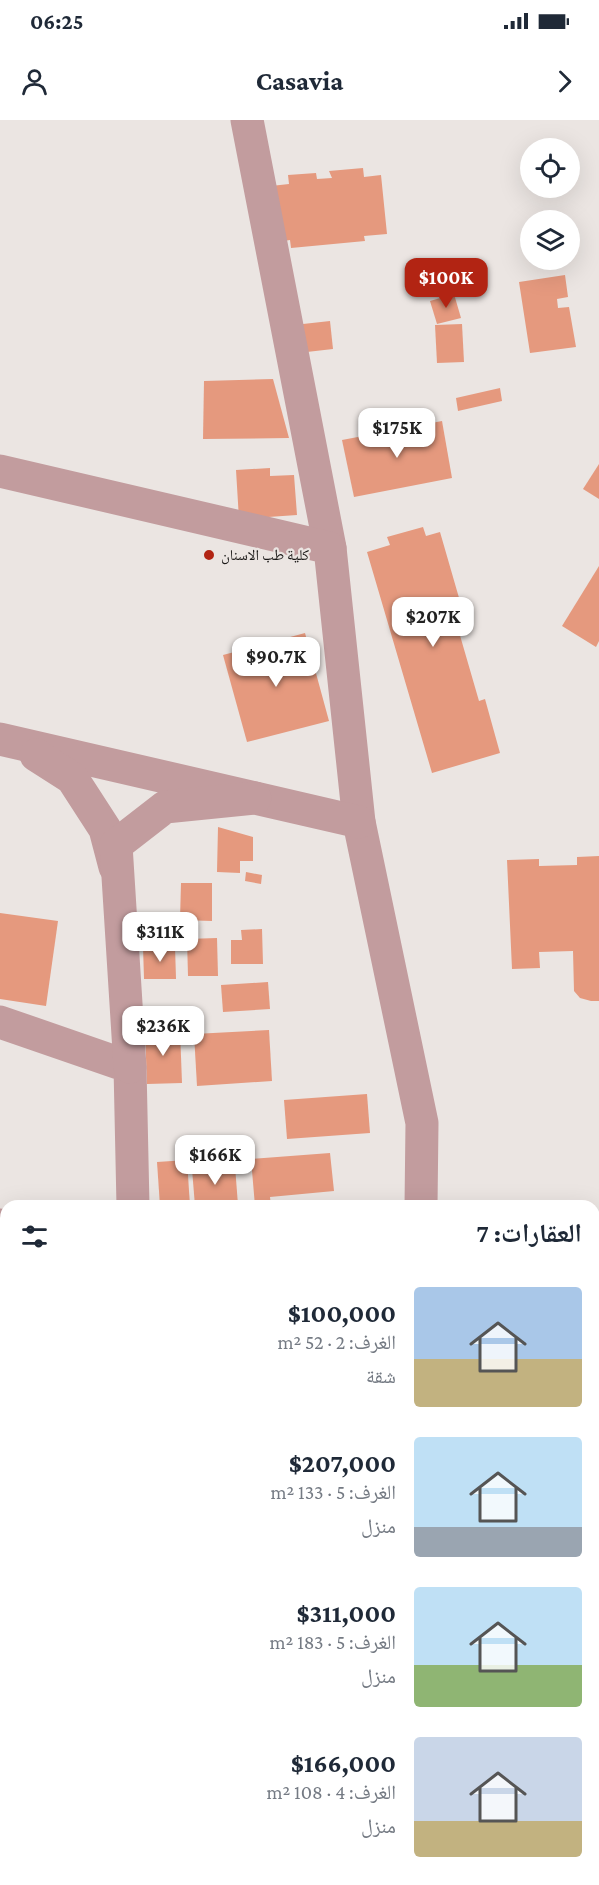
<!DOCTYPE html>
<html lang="ar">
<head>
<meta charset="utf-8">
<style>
  body { margin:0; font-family:"Crimson Pro","Noto Naskh Arabic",serif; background:#f2f2f3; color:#1f2937; direction:rtl; height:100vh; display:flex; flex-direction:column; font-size:22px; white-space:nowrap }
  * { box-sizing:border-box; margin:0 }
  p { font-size:20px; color:#747a83 }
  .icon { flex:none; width:33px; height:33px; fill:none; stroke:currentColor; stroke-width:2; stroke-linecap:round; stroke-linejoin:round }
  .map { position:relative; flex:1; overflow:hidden; direction:ltr }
  .side { position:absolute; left:0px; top:1080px; width:600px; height:686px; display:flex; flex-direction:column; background:#fff; border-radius:18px 18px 0 0; box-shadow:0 6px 24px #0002; direction:rtl }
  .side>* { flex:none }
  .tools { position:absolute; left:520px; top:18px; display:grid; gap:12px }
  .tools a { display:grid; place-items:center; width:60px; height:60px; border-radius:50%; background:#fff; box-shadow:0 6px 24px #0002; font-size:30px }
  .price { position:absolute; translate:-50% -51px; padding:0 14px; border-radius:12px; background:#fff; color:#222; font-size:20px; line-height:39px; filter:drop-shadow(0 2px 3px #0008) }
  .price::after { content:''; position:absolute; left:50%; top:36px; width:18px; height:14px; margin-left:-9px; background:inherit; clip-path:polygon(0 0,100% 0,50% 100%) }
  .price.selected { background:#b22413; color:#fff }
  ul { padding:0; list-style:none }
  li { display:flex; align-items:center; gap:18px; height:150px; padding:0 18px }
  li span { display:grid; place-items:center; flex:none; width:168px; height:120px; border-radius:6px; color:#555 }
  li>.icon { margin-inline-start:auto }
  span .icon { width:72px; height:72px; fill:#fffc; stroke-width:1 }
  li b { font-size:26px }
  h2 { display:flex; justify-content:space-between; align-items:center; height:72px; padding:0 18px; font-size:26px }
  .status { display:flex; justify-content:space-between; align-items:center; height:42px; padding:0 30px; background:#fff; direction:ltr }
  .status svg { height:16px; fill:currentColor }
  header { display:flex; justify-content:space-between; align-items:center; height:78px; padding:0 18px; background:#fff; font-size:27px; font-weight:700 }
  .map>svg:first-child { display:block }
  .building { fill:#e5997e }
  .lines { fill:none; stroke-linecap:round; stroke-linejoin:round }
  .minor { stroke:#c29c9e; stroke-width:33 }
  .poi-dot { fill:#b22413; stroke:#ebe5e2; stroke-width:2 }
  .labels { text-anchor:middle; stroke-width:4.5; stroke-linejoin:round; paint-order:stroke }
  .poi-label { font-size:15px; fill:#1a1817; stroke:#ebe5e2; text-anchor:start }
</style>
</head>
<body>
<div class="status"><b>06:25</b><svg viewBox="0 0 49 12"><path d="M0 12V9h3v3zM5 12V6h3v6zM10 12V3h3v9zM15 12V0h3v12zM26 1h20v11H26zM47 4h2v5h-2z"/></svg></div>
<header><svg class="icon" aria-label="forward" viewBox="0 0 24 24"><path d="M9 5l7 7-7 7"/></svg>Casavia<svg class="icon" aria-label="person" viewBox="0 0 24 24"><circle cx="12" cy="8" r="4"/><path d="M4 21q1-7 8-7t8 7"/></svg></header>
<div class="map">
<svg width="599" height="1765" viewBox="0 0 599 1765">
  <rect width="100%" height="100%" fill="#ebe5e2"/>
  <g class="building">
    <polygon points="363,48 364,57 381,55 387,114 364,116 365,121 291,128 290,120 277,122 271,66 289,64 288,55 316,53 317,59 332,58 329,51"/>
    <polygon points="565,155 568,177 557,179 558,188 569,187 576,227 530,233 519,162"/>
    <polygon points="454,174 461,198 437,204 430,181"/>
    <polygon points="330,201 333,229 298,233 294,205"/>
    <polygon points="462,204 464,242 437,243 435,205"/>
    <polygon points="273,259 289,318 203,319 204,261"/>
    <polygon points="500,268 502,281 458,291 456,278"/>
    <polygon points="442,301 452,358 354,377 342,320"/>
    <polygon points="599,344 599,379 583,369"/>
    <polygon points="270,348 270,356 294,355 297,395 239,399 236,350"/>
    <polygon points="423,407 426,416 440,412 468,509 459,512 479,581 485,579 500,633 432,653 367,432 390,425 387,417"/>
    <polygon points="599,446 599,521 596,527 562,506"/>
    <polygon points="305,513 329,601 247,622 223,535"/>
    <polygon points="218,707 253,717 253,741 240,741 240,753 217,752"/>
    <polygon points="599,736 599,881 591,881 580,878 574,871 573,831 539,832 540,848 512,849 507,740 539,739 539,746 577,745 577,737"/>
    <polygon points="246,752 262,755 261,764 245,761"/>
    <polygon points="181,763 212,763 212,801 180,800"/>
    <polygon points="0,793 58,801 46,886 0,879"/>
    <polygon points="262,809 263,844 231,844 231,820 242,820 241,810"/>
    <polygon points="217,818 218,856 188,856 187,819"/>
    <polygon points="143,826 175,826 176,859 144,859"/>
    <polygon points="268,862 270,889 223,892 221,865"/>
    <polygon points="180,910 182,963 147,964 145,911"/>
    <polygon points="269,910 272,961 197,966 194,914"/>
    <polygon points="367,974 370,1013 287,1019 284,980"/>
    <polygon points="330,1033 334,1071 270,1077 271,1086 255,1086 251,1039"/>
    <polygon points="187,1040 190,1086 160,1086 157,1042"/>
    <polygon points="235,1046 238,1085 195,1086 192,1049"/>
    <polygon points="0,1322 6,1324 6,1339 1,1357"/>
  </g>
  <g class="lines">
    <g class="minor">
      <polyline points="247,0 330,428"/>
      <polyline points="0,351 330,428 359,702 422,1003 421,1086"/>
      <polyline points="0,619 359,702"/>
      <polyline points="36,635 72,658 105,709 115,747"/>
      <polyline points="0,902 130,947 133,1086"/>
      <polyline points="130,947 116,725 165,687 255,678"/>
      <polyline points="0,1105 6,1106"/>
      <polyline points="594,1235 599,1237"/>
      <polyline points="0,1247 6,1249"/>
      <polyline points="0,1449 6,1450"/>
      <polyline points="0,1711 6,1713"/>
      <polyline points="156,1760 174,1765"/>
      <polyline points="433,1760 433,1765"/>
    </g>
  </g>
  <circle class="poi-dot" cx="209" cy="435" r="6"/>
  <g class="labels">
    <g class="poi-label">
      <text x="221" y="440">كلية طب الاسنان</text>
    </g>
  </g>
</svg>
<div class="tools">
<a><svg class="icon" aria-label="locate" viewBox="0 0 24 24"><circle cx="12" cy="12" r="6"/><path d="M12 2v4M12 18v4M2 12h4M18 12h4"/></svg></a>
<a><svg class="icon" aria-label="layers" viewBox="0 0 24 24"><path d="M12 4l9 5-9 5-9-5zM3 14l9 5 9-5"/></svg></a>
</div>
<b class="price selected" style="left:446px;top:189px">$100K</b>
<b class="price" style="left:397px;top:339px">$175K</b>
<b class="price" style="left:433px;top:528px">$207K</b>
<b class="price" style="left:276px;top:568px">$90.7K</b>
<b class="price" style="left:160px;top:843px">$311K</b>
<b class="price" style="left:163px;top:937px">$236K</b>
<b class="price" style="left:215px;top:1066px">$166K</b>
<section class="side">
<h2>العقارات: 7<svg class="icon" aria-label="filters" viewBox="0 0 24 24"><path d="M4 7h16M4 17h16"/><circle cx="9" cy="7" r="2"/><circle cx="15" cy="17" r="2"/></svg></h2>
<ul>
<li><span style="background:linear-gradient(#a9c7e8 60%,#c2b280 0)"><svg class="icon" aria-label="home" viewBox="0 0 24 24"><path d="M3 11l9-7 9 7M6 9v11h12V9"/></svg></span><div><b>$100,000</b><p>الغرف: 2 · 52 m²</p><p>شقة</p></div></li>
<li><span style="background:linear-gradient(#bfe0f5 75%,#9aa5b1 0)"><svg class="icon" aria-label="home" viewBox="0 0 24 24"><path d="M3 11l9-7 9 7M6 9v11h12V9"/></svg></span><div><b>$207,000</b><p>الغرف: 5 · 133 m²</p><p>منزل</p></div></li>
<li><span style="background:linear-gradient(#bfe0f5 65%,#8fb573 0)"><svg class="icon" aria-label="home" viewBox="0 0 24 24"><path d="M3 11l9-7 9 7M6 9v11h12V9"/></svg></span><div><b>$311,000</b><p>الغرف: 5 · 183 m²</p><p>منزل</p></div></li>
<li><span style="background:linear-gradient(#c9d6e8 70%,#c2b280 0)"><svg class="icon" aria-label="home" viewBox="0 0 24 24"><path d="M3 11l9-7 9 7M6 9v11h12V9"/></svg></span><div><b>$166,000</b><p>الغرف: 4 · 108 m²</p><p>منزل</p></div></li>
</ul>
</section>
</div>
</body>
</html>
